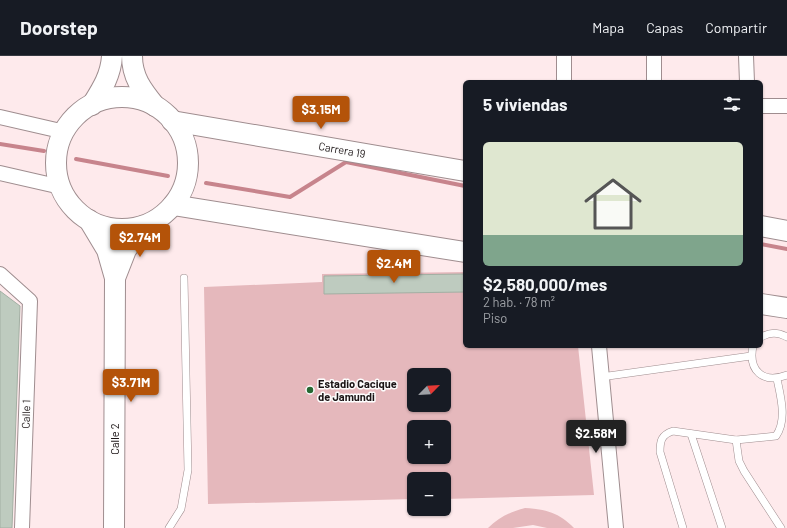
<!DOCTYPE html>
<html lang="es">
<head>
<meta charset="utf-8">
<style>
  body { margin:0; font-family:Barlow,sans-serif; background:#242831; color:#f1f3f6; height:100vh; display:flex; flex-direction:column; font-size:15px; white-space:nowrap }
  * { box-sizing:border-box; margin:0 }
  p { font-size:13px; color:#9ea1a6 }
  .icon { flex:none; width:22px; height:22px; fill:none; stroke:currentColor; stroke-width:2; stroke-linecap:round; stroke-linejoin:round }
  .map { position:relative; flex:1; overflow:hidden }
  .side { position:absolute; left:463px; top:24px; width:300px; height:268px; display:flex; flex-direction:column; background:#171b24; border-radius:6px; box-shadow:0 1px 3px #0004 }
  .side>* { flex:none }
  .needle { width:26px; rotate:66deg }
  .controls { position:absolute; left:407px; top:312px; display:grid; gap:8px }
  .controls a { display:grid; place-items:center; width:44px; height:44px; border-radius:6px; background:#171b24; box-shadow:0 1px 3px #0004; font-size:20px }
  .price { position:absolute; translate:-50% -34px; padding:0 9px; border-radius:4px; background:#b45309; color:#fff; font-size:13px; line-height:26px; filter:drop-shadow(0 1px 2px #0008) }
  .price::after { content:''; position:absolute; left:50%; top:24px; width:12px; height:9px; margin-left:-6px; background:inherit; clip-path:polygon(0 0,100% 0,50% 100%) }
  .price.active { background:#222; color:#fff }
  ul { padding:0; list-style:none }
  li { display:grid; align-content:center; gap:8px; height:212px; padding:0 20px }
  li+li { border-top:1px solid #363941 }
  li span { display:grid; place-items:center; height:124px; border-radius:6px; color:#555 }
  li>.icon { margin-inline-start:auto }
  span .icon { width:72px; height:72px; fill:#fffc; stroke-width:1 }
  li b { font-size:17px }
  h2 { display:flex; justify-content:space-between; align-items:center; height:48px; padding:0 20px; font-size:17px }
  header { display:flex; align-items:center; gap:24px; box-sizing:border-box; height:56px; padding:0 20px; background:#171b24; border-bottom:1px solid #363941 }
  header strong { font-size:19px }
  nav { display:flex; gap:22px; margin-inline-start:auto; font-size:14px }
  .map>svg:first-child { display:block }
  .green { fill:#e5b8bc; fill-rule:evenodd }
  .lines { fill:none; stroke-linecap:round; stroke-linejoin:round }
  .stream { stroke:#c7848c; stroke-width:4 }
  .building { fill:#becbbf; stroke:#a2afa3 }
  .lane-casing { stroke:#9f8d8f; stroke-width:8 }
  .street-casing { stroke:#9f8d8f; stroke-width:16 }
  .secondary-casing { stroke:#9f8d8f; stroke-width:22 }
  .lane { stroke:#fff; stroke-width:7 }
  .street { stroke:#fff; stroke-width:14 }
  .secondary { stroke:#fff; stroke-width:20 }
  .poi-dot { fill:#266832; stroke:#fdfdfd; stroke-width:1.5 }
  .labels { text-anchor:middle; stroke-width:3; stroke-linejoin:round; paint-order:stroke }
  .street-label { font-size:11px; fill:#1a1314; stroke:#fdfdfd }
  .poi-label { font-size:11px; font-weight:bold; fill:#1a1314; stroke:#fdfdfd; text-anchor:start }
</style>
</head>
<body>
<header>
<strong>Doorstep</strong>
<nav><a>Mapa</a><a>Capas</a><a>Compartir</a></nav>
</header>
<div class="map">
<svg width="787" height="472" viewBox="0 0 787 472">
  <rect width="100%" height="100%" fill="#feeaec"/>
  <g class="green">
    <path d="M 465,216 L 465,290 L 578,290 L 594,439 L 444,443 L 444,423 L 414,423 L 414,443 L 208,448 L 204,231 L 322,226 L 322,218 ZM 414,319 L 444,319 L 444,349 L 414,349 ZM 414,371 L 444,371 L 444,401 L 414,401 Z"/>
    <path d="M 525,452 C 545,453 560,457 574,472 L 547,472 L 533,469 L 513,472 L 488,472 C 499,461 510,456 525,452 Z"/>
  </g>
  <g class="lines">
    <g class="stream">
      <polyline points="0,88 44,95"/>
      <polyline points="76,103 168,120"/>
      <polyline points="206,127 290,141 346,106 465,130"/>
      <polyline points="761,188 787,193"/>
    </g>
  </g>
  <g class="building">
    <polygon points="465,218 465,236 324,238 324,220"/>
    <polygon points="0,235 20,250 12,472 0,472"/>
  </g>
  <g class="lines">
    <g class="lane-casing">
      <g id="lane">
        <path d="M 761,281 C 771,276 777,276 787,281"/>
        <path d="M 753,290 C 748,315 763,328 787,319"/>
        <polyline points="601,321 751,300"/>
        <polyline points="691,378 722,472"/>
        <polyline points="736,384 739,405 744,415 781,472"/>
        <polyline points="169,472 181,453 188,414 184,222"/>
        <path d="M 683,472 L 660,396 C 660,385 661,379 673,375 L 736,384 L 776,380 C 787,364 781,342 777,323"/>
      </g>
    </g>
    <g class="street-casing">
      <g id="street">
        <polyline points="564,0 564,26"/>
        <polyline points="654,0 654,26"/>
        <polyline points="746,0 747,26"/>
        <polyline points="761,50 787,50"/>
        <polyline points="0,61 65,76"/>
        <polyline points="0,117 61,131"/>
        <polyline points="0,218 30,245 22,472"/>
        <polyline points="599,290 616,472"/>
      </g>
    </g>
    <g class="secondary-casing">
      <g id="secondary">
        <path d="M 132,0 C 132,21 142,34 155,50"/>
        <circle cx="122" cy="107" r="66"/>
        <path d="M 92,49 C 102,33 111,19 112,0"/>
        <polyline points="172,65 465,115"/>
        <polyline points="173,149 465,196"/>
        <polyline points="89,164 107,194 115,222 114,472"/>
        <polyline points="761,170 787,175"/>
        <polyline points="115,222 126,194 143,170"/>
        <polyline points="761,248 787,252"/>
      </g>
    </g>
    <use href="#lane" class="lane"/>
    <use href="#street" class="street"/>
    <use href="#secondary" class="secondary"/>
  </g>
  <circle class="poi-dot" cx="310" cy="334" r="4"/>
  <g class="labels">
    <g class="street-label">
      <text transform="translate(342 94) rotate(10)" y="4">Carrera 19</text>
      <text transform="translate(26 358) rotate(-88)" y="4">Calle 1</text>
      <text transform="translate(115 383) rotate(-90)" y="4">Calle 2</text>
    </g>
    <g class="poi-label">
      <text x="318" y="332">Estadio Cacique<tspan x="318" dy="13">de Jamundi</tspan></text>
    </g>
  </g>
</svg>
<div class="controls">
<a><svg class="needle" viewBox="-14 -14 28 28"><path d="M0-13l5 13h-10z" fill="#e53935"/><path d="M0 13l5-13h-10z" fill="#9ea1a6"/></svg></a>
<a>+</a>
<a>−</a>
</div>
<b class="price" style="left:321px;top:74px">$3.15M</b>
<b class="price" style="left:140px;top:202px">$2.74M</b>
<b class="price" style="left:394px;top:228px">$2.4M</b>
<b class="price" style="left:131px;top:347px">$3.71M</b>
<b class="price active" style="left:596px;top:398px">$2.58M</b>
<section class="side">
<h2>5 viviendas<svg class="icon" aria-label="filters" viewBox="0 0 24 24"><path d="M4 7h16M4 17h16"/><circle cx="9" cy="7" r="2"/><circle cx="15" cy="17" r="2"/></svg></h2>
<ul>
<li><span style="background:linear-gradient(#dfe7d0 75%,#7fa58c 0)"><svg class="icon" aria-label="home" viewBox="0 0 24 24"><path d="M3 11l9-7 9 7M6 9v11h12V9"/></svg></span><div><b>$2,580,000/mes</b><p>2 hab. · 78 m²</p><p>Piso</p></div></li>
</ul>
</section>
</div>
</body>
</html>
